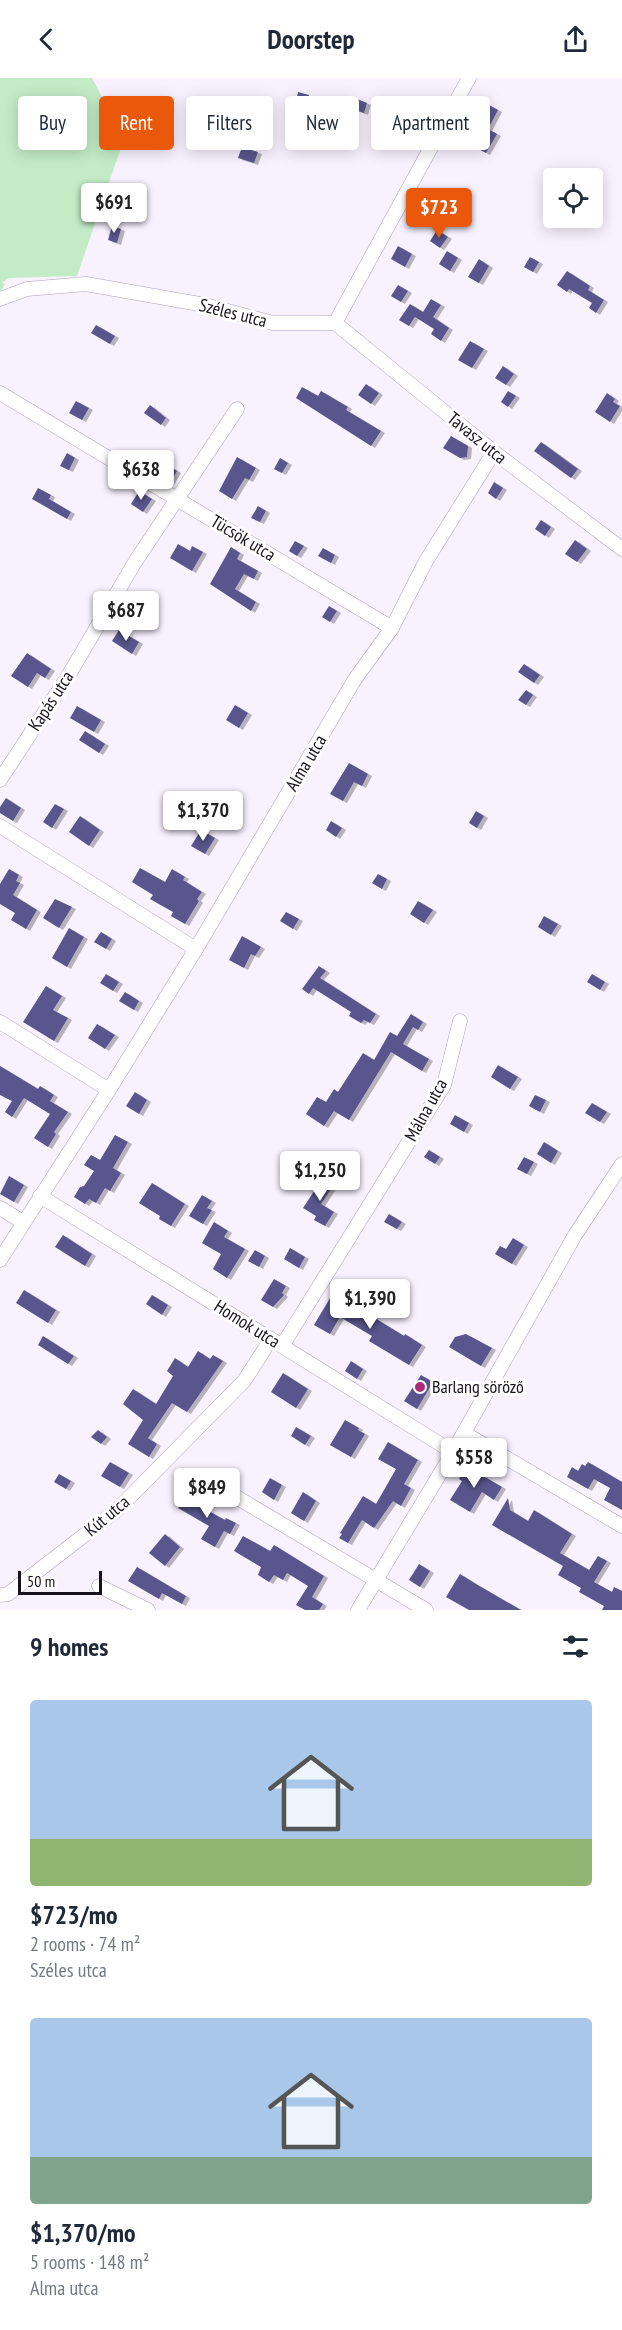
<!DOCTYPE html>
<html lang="en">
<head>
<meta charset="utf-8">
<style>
  body { margin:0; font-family:"PT Sans Narrow",sans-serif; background:#f6f6f7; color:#1f2937; height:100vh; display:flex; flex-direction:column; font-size:22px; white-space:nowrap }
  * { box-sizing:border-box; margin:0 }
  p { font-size:20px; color:#747a83 }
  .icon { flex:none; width:33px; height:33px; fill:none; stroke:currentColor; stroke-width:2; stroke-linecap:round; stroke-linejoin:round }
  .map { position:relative; height:1532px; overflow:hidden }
  .side { display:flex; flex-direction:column; background:#fff; flex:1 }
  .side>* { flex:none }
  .top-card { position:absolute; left:18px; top:18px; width:586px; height:54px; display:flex; gap:12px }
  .controls { position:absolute; left:543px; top:90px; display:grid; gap:12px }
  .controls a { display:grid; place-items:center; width:60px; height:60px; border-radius:6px; background:#fff; box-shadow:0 3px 15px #0003; font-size:30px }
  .scale { position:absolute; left:18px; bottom:15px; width:84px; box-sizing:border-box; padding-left:6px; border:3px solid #17121d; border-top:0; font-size:16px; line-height:21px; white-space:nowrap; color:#17121d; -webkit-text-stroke:4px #fff; paint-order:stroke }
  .price { position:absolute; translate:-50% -51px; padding:0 14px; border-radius:6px; background:#fff; color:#222; font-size:20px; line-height:39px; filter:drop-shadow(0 2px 3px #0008) }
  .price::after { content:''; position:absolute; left:50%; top:36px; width:18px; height:14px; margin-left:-9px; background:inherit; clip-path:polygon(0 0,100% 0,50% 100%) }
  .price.active { background:#ea580c; color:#fff }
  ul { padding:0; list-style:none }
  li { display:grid; align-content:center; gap:12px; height:318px; padding:0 30px }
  li span { display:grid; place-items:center; height:186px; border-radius:6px; color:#555 }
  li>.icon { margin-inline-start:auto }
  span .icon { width:108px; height:108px; fill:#fffc; stroke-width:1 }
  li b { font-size:26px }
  h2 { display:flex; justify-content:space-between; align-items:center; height:72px; padding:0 30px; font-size:26px }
  .pill { padding:0 21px; border-radius:6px; background:#fff; box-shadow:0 3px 15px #0003; font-size:21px; line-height:54px }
  .pill.active { background:#ea580c; color:#fff }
  header { display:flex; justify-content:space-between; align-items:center; height:78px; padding:0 30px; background:#fff; font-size:27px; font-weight:700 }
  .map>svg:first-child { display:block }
  .green { fill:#c3ecc6 }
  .building { fill:#5a568d; filter:url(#shadow) }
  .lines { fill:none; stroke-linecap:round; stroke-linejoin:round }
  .street-casing { stroke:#ada0bc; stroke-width:15 }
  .street { stroke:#fff; stroke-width:14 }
  .poi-dot { fill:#ab2b79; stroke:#fff; stroke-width:2 }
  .labels { text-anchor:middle; stroke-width:6; stroke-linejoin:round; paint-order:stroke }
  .street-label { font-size:18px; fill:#17121d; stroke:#fff }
  .poi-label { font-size:18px; fill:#17121d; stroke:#fff; text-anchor:start }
</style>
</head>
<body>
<header><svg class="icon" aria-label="back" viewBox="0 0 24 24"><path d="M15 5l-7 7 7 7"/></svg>Doorstep<svg class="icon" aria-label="share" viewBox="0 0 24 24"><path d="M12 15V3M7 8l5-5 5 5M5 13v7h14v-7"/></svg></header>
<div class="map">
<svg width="622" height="1532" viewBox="0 0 622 1532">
  <defs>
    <filter id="shadow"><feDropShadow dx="4" dy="2" stdDeviation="0" flood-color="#0004"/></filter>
  </defs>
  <rect width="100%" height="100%" fill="#f8f2ff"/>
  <polygon class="green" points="0,0 92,0 124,61 77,198 9,200 2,205 5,206 0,214"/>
  <g class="building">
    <polygon points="298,14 309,17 306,31 295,28"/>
    <polygon points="357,21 367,25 364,35 353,31"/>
    <polygon points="480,22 498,32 488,51 497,56 486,75 469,66 483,40 473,35"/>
    <polygon points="315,32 337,37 333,48 312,41"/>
    <polygon points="242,69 258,74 254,85 238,80"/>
    <polygon points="427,120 440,127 434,139 420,132"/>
    <polygon points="112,148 121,151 117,165 108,162"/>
    <polygon points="437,152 448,159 440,170 430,163"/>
    <polygon points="398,168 412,176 405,189 391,181"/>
    <polygon points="447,173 458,180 450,193 439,186"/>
    <polygon points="530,179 539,184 533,194 524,189"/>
    <polygon points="479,181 489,188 479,205 468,199"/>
    <polygon points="567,193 590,208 588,212 604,222 596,235 589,230 592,225 569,211 567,214 557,207"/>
    <polygon points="398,207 408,213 401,224 391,218"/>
    <polygon points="431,221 441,227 433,239 449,250 441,263 431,256 434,251 415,239 409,248 399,242 410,226 423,234"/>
    <polygon points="96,247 115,258 110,266 91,255"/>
    <polygon points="470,263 484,271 472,290 458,282"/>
    <polygon points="503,288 514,296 506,307 495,300"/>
    <polygon points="366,306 379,315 371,326 358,317"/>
    <polygon points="302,309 318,318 321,313 348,329 346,332 381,353 371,368 296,320"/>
    <polygon points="508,313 516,318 508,329 501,324"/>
    <polygon points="607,315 615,321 613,324 620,328 610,344 595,334"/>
    <polygon points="76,323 89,330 82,342 69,335"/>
    <polygon points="150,327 166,340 161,347 144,335"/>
    <polygon points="451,358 468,368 467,379 460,380 443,370"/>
    <polygon points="541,364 578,391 571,400 534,373"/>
    <polygon points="67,375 75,380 69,392 60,388"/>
    <polygon points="237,379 256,390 249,402 245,400 232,421 219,413"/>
    <polygon points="280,380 288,385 282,395 274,391"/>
    <polygon points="166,386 177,393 170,405 158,398"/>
    <polygon points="494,404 503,410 496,421 488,415"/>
    <polygon points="38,410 51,417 49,421 71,434 67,441 32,421"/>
    <polygon points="139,413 152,421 143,434 131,426"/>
    <polygon points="258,428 266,433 260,444 251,440"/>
    <polygon points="541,442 551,449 545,458 535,451"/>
    <polygon points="575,462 587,471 577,484 565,476"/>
    <polygon points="295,463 304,468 297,478 289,473"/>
    <polygon points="178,466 190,473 192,468 203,474 192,493 170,480"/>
    <polygon points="231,469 240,475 237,481 258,493 254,501 244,496 235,511 256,524 251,533 210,506"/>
    <polygon points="323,470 335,477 331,485 318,478"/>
    <polygon points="329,528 337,533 330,544 322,539"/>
    <polygon points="119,552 139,564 132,576 112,563"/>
    <polygon points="27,575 51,591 45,600 37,595 28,609 11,598"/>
    <polygon points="524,586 540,597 534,605 518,594"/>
    <polygon points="526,612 533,617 526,627 518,622"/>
    <polygon points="235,627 248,635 239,650 226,642"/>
    <polygon points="77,628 101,642 94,654 70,640"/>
    <polygon points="85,653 105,666 99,675 79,662"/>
    <polygon points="349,685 368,696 362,708 354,704 343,723 330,716"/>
    <polygon points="6,720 21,730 13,743 0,735 0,729"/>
    <polygon points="55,726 64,731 52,750 43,744"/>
    <polygon points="476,733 484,738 477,750 469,745"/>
    <polygon points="80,738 100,752 89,768 69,754"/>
    <polygon points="331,743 342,750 336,759 326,752"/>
    <polygon points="201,752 215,760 205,776 191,768"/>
    <polygon points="140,790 165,804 172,791 185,799 183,802 202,814 197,821 199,823 185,846 171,838 173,834 150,821 153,817 132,804"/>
    <polygon points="9,791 19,797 16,803 20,805 13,817 37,832 26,851 11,842 15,835 0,826 0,806"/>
    <polygon points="378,796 387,801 382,811 372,805"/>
    <polygon points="55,821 72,829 59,850 43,840"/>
    <polygon points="418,823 433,832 424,845 410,836"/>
    <polygon points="286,834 299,841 293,851 280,843"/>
    <polygon points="544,838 558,846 551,857 538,849"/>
    <polygon points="69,850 84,859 67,889 52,880"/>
    <polygon points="101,854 112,861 106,871 94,864"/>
    <polygon points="242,858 261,869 255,878 251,876 244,890 229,882"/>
    <polygon points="319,888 326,893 320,900 376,936 370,945 364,942 361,945 349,938 351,934 313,910 309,916 302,911"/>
    <polygon points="106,896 119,904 113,913 100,905"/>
    <polygon points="592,896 605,904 600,912 587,904"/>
    <polygon points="46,908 62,918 53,932 68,940 54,963 23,944"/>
    <polygon points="125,914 139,923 134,932 119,923"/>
    <polygon points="411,936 423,944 418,952 413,949 403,966 429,981 422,993 391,974 349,1042 334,1033 324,1048 306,1036 317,1019 326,1024 334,1011 338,1014 363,975 374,982 390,954 397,958"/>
    <polygon points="97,946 115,957 105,971 88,960"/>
    <polygon points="498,987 518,999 510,1011 491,999"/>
    <polygon points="0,988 38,1011 40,1008 54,1017 50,1023 68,1034 54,1054 56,1056 48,1069 34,1060 50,1036 24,1020 12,1039 5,1034 12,1023 0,1017"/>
    <polygon points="135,1014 147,1022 139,1036 126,1028"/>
    <polygon points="535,1017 546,1022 540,1034 529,1028"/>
    <polygon points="592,1025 607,1034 600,1044 585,1035"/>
    <polygon points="455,1037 469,1045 464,1054 450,1046"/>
    <polygon points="115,1057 128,1064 113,1090 121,1095 110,1113 105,1110 96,1125 89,1121 85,1126 74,1119 80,1109 84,1108 94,1093 84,1087 91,1077 100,1082"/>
    <polygon points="544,1064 558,1073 551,1085 537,1076"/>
    <polygon points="429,1072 440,1079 435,1086 424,1079"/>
    <polygon points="524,1079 534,1084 527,1096 517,1091"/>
    <polygon points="9,1098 24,1107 14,1124 0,1116"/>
    <polygon points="324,1098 335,1105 321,1126 334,1134 325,1148 314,1142 316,1138 303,1130"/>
    <polygon points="152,1105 185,1126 171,1148 159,1141 160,1138 139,1125"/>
    <polygon points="202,1117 212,1123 207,1130 212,1132 203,1146 189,1138"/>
    <polygon points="389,1136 402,1144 397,1151 384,1144"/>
    <polygon points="214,1144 228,1153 224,1159 245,1171 227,1200 213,1191 221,1176 202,1165"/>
    <polygon points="63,1157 92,1176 85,1188 55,1169"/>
    <polygon points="513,1160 524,1167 512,1186 495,1176 500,1168 506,1171"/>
    <polygon points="290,1170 305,1179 299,1190 284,1181"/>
    <polygon points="255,1172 265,1178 259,1189 248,1183"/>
    <polygon points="274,1201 286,1208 282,1215 284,1217 273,1229 261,1222"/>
    <polygon points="24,1212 56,1232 48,1245 16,1225"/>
    <polygon points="152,1217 168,1227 162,1237 146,1226"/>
    <polygon points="330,1220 351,1233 357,1224 375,1235 373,1239 404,1258 405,1256 422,1267 409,1287 369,1263 372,1258 340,1239 330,1256 314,1247"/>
    <polygon points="466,1256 492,1270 481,1288 449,1269 455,1259"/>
    <polygon points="43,1258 74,1278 68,1286 38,1267"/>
    <polygon points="198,1273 210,1281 213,1277 223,1283 187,1334 172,1325 148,1360 157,1366 149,1379 128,1366 143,1342 123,1326 133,1311 156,1326 173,1298 167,1293 175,1280 188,1289"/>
    <polygon points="351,1283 363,1291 357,1301 345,1293"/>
    <polygon points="283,1295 308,1311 296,1330 271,1314"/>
    <polygon points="421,1297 433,1304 417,1331 404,1323"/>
    <polygon points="345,1342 359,1350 358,1352 365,1356 351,1379 330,1367"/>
    <polygon points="296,1349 311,1358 305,1367 291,1358"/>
    <polygon points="98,1352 107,1359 101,1366 91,1359"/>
    <polygon points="388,1364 418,1382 404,1406 411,1410 401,1428 393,1423 374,1450 362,1442 348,1465 339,1460 342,1456 340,1455 363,1418 376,1426 396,1391 378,1381"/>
    <polygon points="110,1384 129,1395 120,1409 101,1398"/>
    <polygon points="588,1384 622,1404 622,1432 604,1422 610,1410 594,1401 588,1411 567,1399 572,1389 578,1393 582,1386 585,1388"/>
    <polygon points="466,1388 502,1409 494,1422 482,1414 470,1434 450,1422 462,1403 459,1401"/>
    <polygon points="59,1396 71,1403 66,1411 54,1404"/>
    <polygon points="270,1400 282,1407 274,1422 262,1414"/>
    <polygon points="188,1414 208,1426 205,1431 225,1442 226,1440 236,1445 230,1456 224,1453 215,1469 201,1461 209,1448 178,1430"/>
    <polygon points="303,1414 316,1423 304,1443 291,1435"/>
    <polygon points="508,1420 510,1432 528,1443 534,1432 572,1456 560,1475 589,1492 598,1478 607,1483 594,1504 612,1514 614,1509 622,1513 622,1532 602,1532 604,1528 579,1514 581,1510 558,1497 563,1488 492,1447"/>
    <polygon points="165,1456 180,1469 165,1488 149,1475"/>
    <polygon points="243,1458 270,1473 274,1467 324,1498 312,1519 323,1526 319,1532 305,1532 296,1527 308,1508 287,1495 283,1502 274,1497 269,1504 258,1497 261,1489 234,1473"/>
    <polygon points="419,1486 430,1493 420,1509 409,1502"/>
    <polygon points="137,1489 186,1518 182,1526 162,1515 159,1521 128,1503"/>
    <polygon points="460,1496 476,1506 521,1532 469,1532 446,1519"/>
  </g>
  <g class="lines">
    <g class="street-casing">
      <g id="street">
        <polyline points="0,221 27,211 86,206 205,227 273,245 335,245"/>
        <polyline points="335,245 494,374 622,471"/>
        <polyline points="335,245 469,0"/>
        <polyline points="0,315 392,550"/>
        <polyline points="0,702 67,600 135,484 237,331"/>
        <polyline points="0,748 196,871"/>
        <polyline points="0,944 109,1012"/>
        <polyline points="40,1118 453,1374"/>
        <polyline points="0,1130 23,1144"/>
        <polyline points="0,1182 109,1012 196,871 355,601 392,550 426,483 494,374"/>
        <polyline points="282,1268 444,1007 460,943"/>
        <polyline points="464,1355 622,1448"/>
        <polyline points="201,1398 426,1532"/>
        <polyline points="99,1508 148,1532"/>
        <polyline points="0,1517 8,1516 117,1432 244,1303 271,1261"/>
        <polyline points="358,1532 453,1374 575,1157 622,1086"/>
      </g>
    </g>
    <use href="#street" class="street"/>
  </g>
  <circle class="poi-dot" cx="420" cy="1309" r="6"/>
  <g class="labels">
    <g class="street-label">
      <text transform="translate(233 235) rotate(14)" y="6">Széles utca</text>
      <text transform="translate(477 360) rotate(39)" y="6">Tavasz utca</text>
      <text transform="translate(243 460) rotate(31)" y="6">Tücsök utca</text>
      <text transform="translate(51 623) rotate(-57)" y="6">Kapás utca</text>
      <text transform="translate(306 685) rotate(-59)" y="6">Alma utca</text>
      <text transform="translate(426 1032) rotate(-61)" y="6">Málna utca</text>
      <text transform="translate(247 1246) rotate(32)" y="6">Homok utca</text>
      <text transform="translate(107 1438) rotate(-40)" y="6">Kút utca</text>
    </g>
    <g class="poi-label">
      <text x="432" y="1315">Barlang söröző</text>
    </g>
  </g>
</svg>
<div class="controls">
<a><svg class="icon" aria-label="locate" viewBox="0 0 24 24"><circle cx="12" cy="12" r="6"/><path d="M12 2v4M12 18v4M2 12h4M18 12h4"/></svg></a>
</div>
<div class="scale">50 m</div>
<b class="price" style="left:114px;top:156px">$691</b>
<b class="price active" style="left:439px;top:161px">$723</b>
<b class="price" style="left:141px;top:423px">$638</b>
<b class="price" style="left:126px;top:564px">$687</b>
<b class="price" style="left:203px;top:764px">$1,370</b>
<b class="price" style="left:320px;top:1124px">$1,250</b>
<b class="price" style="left:370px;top:1252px">$1,390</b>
<b class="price" style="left:474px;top:1411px">$558</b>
<b class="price" style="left:207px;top:1441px">$849</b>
<div class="top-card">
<a class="pill">Buy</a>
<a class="pill active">Rent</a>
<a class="pill">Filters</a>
<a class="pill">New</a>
<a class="pill">Apartment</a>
</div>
</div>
<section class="side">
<h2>9 homes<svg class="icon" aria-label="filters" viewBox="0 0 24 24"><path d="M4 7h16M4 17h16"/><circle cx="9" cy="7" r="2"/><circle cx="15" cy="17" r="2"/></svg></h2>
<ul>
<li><span style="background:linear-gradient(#a9c7e8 75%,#8fb573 0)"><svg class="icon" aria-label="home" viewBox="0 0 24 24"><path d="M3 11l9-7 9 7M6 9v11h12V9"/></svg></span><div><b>$723/mo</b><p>2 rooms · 74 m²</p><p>Széles utca</p></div></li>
<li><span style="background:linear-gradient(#a9c7e8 75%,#7fa58c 0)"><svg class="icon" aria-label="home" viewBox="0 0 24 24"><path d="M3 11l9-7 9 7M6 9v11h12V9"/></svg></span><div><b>$1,370/mo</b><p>5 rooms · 148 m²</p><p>Alma utca</p></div></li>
</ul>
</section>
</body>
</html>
